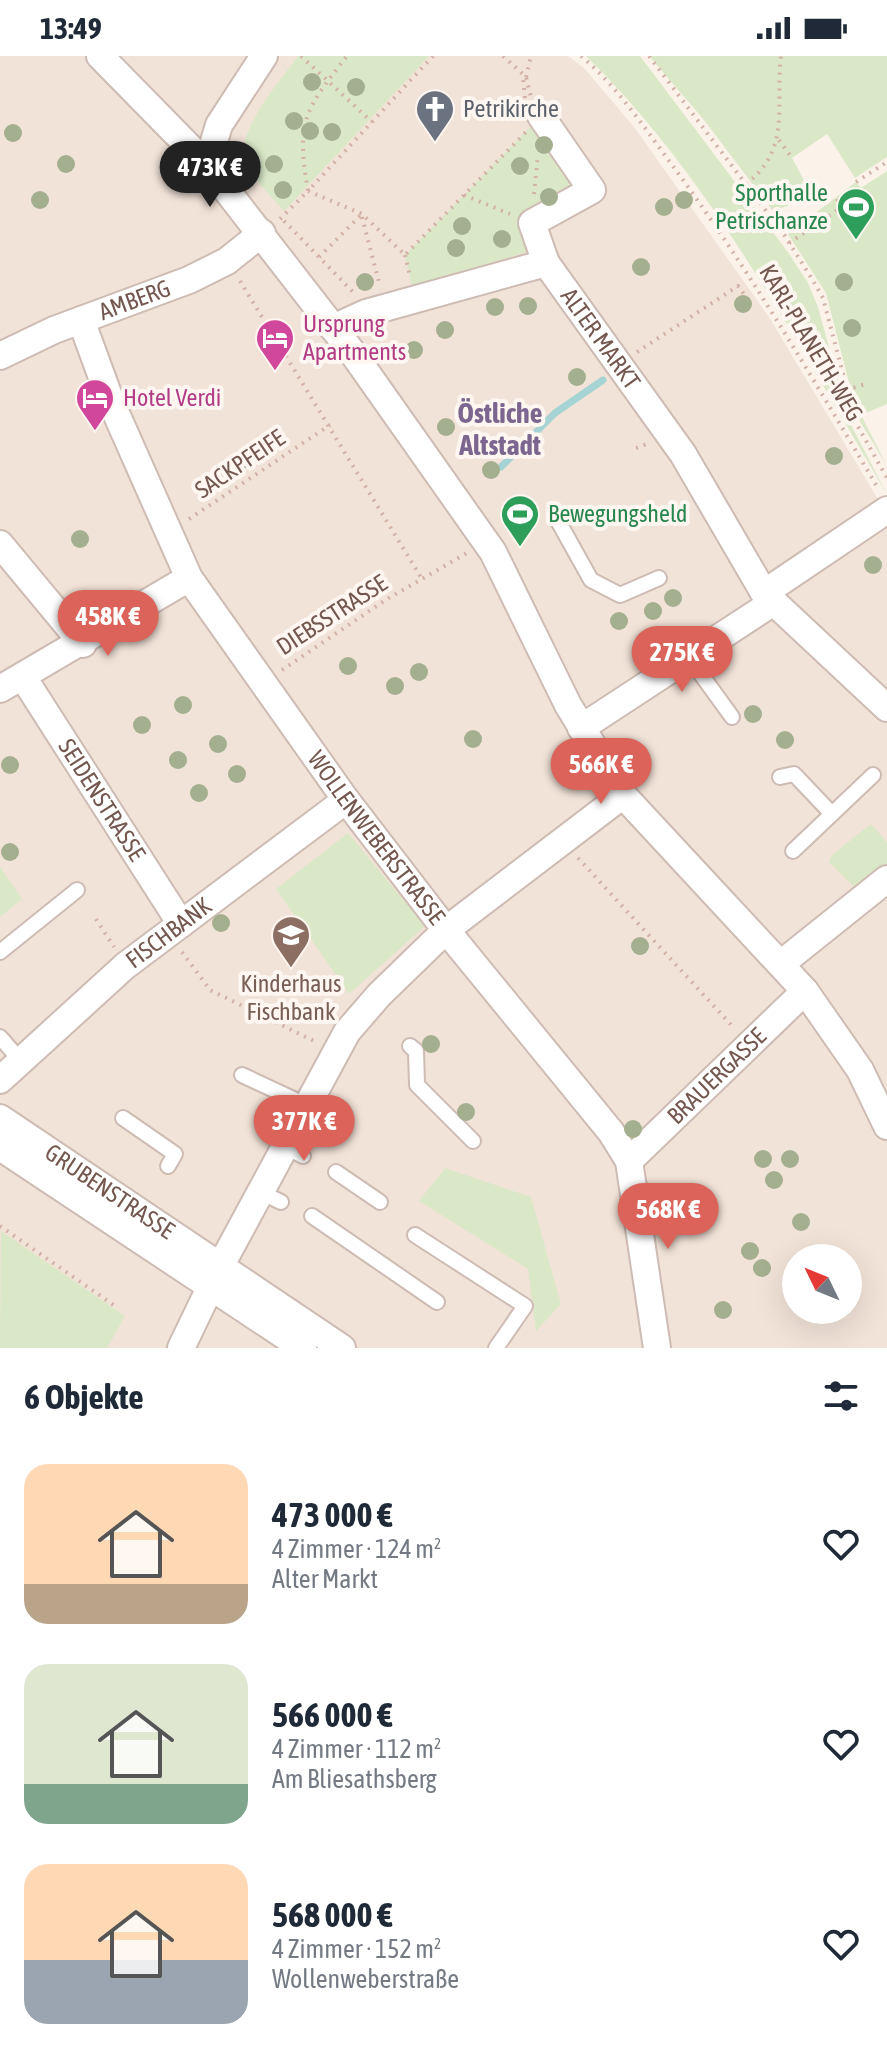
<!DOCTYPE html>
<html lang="de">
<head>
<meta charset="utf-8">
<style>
  body { margin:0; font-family:"Asap Condensed",sans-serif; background:#f2f2f3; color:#1f2937; height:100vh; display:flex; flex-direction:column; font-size:30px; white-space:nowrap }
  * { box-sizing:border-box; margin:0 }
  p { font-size:26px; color:#747a83 }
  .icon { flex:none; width:44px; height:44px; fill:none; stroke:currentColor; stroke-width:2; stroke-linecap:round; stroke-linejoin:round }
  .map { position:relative; height:1292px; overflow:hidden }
  .sheet { display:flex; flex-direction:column; background:#fff; flex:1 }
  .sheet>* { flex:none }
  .needle { width:52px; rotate:313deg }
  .buttons { position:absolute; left:782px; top:1188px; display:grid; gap:16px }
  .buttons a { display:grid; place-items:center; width:80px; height:80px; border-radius:50%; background:#fff; box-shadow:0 8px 32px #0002; font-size:40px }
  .price { position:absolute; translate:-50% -68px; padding:0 18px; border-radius:28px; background:#db6359; color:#fff; font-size:26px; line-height:52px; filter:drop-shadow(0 2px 4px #0008) }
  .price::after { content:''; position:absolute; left:50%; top:48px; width:24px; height:18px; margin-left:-12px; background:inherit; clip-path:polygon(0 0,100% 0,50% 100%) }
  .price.active { background:#222; color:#fff }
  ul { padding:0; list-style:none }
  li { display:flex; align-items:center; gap:24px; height:200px; padding:0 24px }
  li span { display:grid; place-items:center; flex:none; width:224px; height:160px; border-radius:24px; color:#555 }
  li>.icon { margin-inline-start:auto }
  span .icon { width:96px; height:96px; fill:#fffc; stroke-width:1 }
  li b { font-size:34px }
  h2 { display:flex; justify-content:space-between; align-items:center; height:96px; padding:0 24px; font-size:34px }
  .status { display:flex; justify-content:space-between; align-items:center; height:56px; padding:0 40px; background:#fff; direction:ltr }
  .status svg { height:22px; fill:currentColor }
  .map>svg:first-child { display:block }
  .residential { fill:#f2e3d8; fill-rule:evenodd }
  .green { fill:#dae8c8 }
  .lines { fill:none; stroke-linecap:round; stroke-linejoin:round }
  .stream { stroke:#a6d4d4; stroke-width:7 }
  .service-casing { stroke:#cebbb3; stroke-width:18 }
  .minor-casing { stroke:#cebbb3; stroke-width:30 }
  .path { stroke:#d3b1a6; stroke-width:4; stroke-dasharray:2 6; stroke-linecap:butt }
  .service { stroke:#fff; stroke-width:14 }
  .minor { stroke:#fff; stroke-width:26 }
  .tree { fill:#a4af90 }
  .labels { text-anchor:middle; stroke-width:8; stroke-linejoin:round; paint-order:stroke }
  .worship-label { font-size:24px; fill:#5b616d; stroke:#fef6f0; text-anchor:start }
  .leisure-label { font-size:24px; fill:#27864d; stroke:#fef6f0; text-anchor:end }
  .street-label { font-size:24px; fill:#74574f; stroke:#fef6f0 }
  .hotel-label { font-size:24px; fill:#b23c85; stroke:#fef6f0; text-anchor:start }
  .education-label { font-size:24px; fill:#785e54; stroke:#fef6f0 }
  .quarter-label { font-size:28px; font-weight:bold; fill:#7c668f; stroke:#fef6f0 }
</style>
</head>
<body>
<div class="status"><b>13:49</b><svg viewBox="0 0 49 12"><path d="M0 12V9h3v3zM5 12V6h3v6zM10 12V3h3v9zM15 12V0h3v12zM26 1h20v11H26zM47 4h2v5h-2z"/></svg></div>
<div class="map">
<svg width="887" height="1292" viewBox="0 0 887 1292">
  <rect width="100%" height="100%" fill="#fbf2e9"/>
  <path class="residential" d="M 0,0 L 568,0 L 584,12 L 634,71 L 769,261 L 882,450 L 887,442 L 887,1292 L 0,1292 ZM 796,1202 L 848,1202 L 848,1254 L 796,1254 Z"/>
  <g class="green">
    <path d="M 298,0 L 429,0 L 284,155 C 272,141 256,126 247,111 C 229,82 281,24 298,0 Z"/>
    <path d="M 586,0 L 640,0 L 787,195 L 807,225 L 818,251 L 850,367 L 887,438 C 797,288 712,123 586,0 Z"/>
    <polygon points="649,0 887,0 887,101 855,122 827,78 792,102 806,128 801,145 773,155 704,64"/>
    <polygon points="541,60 592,134 532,167 540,192 412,231 405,199"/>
    <polygon points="887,115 887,348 861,359 887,410 858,362 826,237 788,178 856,126 861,132"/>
    <polygon points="871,768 887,786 887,812 860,837 829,806 832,799"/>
    <polygon points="348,777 425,870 349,938 276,833"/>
    <polygon points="0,811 22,843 0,861"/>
    <polygon points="445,1112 531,1141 561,1248 536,1275 528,1213 419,1145"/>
    <polygon points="1,1175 125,1260 107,1292 0,1292"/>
  </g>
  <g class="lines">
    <polyline class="stream" points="501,411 555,357 603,324"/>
    <g class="service-casing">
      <g id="service">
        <polyline points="557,463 591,524 620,539 659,522"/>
        <polyline points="690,603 732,661"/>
        <polyline points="780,721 794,718 832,758 873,719"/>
        <polyline points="793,795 832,758"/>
        <polyline points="0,896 77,834"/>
        <polyline points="0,981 20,1004"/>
        <polyline points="410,990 416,995 417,1029 473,1085"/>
        <polyline points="242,1019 306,1049"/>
        <polyline points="123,1062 175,1098 168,1110"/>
        <polyline points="284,1090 303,1100"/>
        <polyline points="336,1116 380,1146"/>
        <polyline points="260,1136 281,1146"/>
        <polyline points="312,1160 437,1246"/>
        <polyline points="415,1179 525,1250 496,1292"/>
      </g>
    </g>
    <g class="minor-casing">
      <g id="minor">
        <polyline points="100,0 207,109 352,296 493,496 568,649 623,739 805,935 860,1014 887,1070"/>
        <path id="s1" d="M 541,60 L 592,134 L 532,167 L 546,207 L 683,398 L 764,537 L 887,652"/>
        <polyline points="207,109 219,69 264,0"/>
        <path id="s2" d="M 81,264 L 111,346 L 189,522 L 346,744 L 446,874 L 611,1076 L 629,1105 L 657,1292"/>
        <polyline points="333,272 366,257 546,207"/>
        <path id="s3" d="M 0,300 L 54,274 L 189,224 L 227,205 L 262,177"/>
        <polyline points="0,488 83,588"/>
        <polyline points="764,537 887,454"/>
        <path id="s4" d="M 23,621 L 181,868"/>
        <polyline points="0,633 189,522"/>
        <polyline points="581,672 772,547"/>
        <polyline points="782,907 887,823"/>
        <path id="s5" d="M 0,1024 L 125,910 L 346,744"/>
        <path id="s6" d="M 0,1062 L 342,1292"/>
        <polyline points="0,1091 303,1292"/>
        <path id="s7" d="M 629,1105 L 805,935"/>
        <polyline points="181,1292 220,1211 347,976 379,939 446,874 623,739"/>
      </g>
    </g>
    <g class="path">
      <polyline points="301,0 372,66"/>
      <polyline points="433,0 308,135 362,158 405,199 526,76"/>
      <polyline points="503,0 526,21 531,41"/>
      <path d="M 581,0 C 618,31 646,74 675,113 C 750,215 813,323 878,432"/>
      <polyline points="649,0 785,180 812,223 823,242 856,367 887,422"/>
      <polyline points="525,42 523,21 526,21 531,0"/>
      <polyline points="779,84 792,102"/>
      <polyline points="856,126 887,106"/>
      <path d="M 746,128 C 792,93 775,49 781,0"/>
      <polyline points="534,138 538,99"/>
      <polyline points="464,139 510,158"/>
      <polyline points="837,143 848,161"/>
      <polyline points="362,161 380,230"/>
      <path d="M 280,163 L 308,135 C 296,65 304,55 347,0"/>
      <polyline points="284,165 353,236"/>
      <polyline points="789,187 842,151"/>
      <polyline points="405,199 410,220"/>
      <polyline points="319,201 361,159"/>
      <polyline points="240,225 422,523"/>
      <polyline points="637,296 738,230 749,245"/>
      <polyline points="846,334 869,327"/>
      <polyline points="636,392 649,387"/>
      <polyline points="189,463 330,369"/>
      <polyline points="282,614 387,543 467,497"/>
      <polyline points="578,802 734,972"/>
      <polyline points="96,863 114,891"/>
      <polyline points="182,896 210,934 314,985"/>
      <polyline points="0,1170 118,1252"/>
    </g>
    <use href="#service" class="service"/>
    <use href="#minor" class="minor"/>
  </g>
  <g class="tree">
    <circle cx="312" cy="26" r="9"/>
    <circle cx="356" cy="31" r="9"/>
    <circle cx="294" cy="65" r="9"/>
    <circle cx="310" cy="75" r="9"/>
    <circle cx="332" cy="76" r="9"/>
    <circle cx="13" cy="77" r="9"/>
    <circle cx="544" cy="89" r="9"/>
    <circle cx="66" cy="108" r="9"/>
    <circle cx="274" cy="108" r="9"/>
    <circle cx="520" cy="110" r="9"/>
    <circle cx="283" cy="134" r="9"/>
    <circle cx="549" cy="141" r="9"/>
    <circle cx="40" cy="144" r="9"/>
    <circle cx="684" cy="144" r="9"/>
    <circle cx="664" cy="151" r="9"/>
    <circle cx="462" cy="170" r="9"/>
    <circle cx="502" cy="183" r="9"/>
    <circle cx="456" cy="192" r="9"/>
    <circle cx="641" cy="211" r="9"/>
    <circle cx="365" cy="226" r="9"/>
    <circle cx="844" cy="226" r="9"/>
    <circle cx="743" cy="248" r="9"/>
    <circle cx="528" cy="250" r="9"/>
    <circle cx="495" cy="251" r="9"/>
    <circle cx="852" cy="272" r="9"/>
    <circle cx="445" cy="274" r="9"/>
    <circle cx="414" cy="294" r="9"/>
    <circle cx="577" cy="321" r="9"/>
    <circle cx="446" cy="371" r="9"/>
    <circle cx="477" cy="394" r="9"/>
    <circle cx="834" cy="400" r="9"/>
    <circle cx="240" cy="405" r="9"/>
    <circle cx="491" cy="414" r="9"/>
    <circle cx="80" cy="483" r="9"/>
    <circle cx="873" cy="509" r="9"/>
    <circle cx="673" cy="542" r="9"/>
    <circle cx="653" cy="555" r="9"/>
    <circle cx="619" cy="565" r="9"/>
    <circle cx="348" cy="610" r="9"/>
    <circle cx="419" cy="616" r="9"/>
    <circle cx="395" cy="630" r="9"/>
    <circle cx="183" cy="649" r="9"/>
    <circle cx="753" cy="658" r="9"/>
    <circle cx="142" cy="669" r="9"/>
    <circle cx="473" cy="683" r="9"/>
    <circle cx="785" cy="684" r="9"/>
    <circle cx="218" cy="688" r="9"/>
    <circle cx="178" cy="704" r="9"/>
    <circle cx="10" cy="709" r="9"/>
    <circle cx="237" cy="718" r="9"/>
    <circle cx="199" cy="737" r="9"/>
    <circle cx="10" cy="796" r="9"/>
    <circle cx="221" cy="867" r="9"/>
    <circle cx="640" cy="890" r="9"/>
    <circle cx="431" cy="988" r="9"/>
    <circle cx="466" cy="1056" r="9"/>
    <circle cx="633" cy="1073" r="9"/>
    <circle cx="763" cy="1103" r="9"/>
    <circle cx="790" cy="1103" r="9"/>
    <circle cx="774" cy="1124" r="9"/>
    <circle cx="801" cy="1166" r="9"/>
    <circle cx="750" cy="1195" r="9"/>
    <circle cx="762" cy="1212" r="9"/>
    <circle cx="723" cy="1254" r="9"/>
  </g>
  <defs>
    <g id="church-pin" transform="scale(2)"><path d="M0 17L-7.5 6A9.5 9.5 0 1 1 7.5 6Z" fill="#6b7280" stroke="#fef6f0"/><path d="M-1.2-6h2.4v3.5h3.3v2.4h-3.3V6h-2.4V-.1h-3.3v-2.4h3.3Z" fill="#fff"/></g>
    <g id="stadium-pin" transform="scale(2)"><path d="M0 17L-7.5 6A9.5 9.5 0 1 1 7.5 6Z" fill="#2e9e5b" stroke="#fef6f0"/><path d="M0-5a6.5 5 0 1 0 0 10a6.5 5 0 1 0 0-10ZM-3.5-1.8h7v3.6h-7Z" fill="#fff"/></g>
    <g id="hotel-pin" transform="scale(2)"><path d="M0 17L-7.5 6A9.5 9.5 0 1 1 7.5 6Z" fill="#d1479c" stroke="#fef6f0"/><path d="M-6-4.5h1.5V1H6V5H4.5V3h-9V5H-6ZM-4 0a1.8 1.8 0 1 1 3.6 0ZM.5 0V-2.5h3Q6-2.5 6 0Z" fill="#fff"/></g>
    <g id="school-pin" transform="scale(2)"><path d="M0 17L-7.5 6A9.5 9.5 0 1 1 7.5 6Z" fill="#8d6e63" stroke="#fef6f0"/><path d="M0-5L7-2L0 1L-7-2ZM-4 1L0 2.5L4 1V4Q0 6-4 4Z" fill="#fff"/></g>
  </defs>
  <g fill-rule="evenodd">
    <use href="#church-pin" x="435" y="53"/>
    <use href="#stadium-pin" x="856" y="151"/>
    <use href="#hotel-pin" x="275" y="282"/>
    <use href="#hotel-pin" x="95" y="342"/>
    <use href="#stadium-pin" x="520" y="458"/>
    <use href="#school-pin" x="291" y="879"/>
  </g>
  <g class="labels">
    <g class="worship-label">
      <text x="463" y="61">Petrikirche</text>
    </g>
    <g class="leisure-label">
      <text x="828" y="145">Sporthalle<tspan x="828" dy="28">Petrischanze</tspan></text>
      <text x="548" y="466" text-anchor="start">Bewegungsheld</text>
    </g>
    <g class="street-label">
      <text dy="8" stroke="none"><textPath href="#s3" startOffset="146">AMBERG</textPath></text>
      <text dy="8" stroke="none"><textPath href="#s1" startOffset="294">ALTER MARKT</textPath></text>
      <text transform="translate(811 287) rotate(59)" y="8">KARL-PLANETH-WEG</text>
      <text transform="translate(240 408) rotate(-34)" y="8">SACKPFEIFE</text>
      <text transform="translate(332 559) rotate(-33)" y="8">DIEBSSTRASSE</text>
      <text dy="8" stroke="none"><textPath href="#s4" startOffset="146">SEIDENSTRASSE</textPath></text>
      <text dy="8" stroke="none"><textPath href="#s2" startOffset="600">WOLLENWEBERSTRASSE</textPath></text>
      <text dy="8" stroke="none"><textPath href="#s5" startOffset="224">FISCHBANK</textPath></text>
      <text dy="8" stroke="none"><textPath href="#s7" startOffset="122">BRAUERGASSE</textPath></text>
      <text dy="8" stroke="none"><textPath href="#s6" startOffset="132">GRUBENSTRASSE</textPath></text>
    </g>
    <g class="hotel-label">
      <text x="303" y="276">Ursprung<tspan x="303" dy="28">Apartments</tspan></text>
      <text x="123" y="350">Hotel Verdi</text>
    </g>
    <g class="education-label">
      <text x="291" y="936">Kinderhaus<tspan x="291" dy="28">Fischbank</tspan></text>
    </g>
    <g class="quarter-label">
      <text x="500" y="367">Östliche<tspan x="500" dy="32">Altstadt</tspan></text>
    </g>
  </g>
</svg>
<div class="buttons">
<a><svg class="needle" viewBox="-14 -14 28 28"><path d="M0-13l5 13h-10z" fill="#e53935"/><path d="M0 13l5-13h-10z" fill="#747a83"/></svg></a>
</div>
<b class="price active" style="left:210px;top:153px">473K €</b>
<b class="price" style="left:108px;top:602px">458K €</b>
<b class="price" style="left:682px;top:638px">275K €</b>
<b class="price" style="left:601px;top:750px">566K €</b>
<b class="price" style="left:304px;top:1107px">377K €</b>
<b class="price" style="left:668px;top:1195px">568K €</b>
</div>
<section class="sheet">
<h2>6 Objekte<svg class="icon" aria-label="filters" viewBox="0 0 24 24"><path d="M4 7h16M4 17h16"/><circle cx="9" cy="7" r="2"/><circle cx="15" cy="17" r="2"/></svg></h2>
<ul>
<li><span style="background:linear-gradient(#ffd9b3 75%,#b9a48a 0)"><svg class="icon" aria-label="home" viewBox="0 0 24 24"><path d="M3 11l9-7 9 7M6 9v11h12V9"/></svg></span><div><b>473 000 €</b><p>4 Zimmer · 124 m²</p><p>Alter Markt</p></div><svg class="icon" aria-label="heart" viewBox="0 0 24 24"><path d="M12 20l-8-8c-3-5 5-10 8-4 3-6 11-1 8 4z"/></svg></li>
<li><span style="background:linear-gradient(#dfe7d0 75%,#7fa58c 0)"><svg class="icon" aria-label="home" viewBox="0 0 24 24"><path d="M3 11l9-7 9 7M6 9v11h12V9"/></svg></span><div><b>566 000 €</b><p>4 Zimmer · 112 m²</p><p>Am Bliesathsberg</p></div><svg class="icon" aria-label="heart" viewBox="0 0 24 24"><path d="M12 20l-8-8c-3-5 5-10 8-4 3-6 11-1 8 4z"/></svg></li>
<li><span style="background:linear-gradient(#ffd9b3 60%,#9aa5b1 0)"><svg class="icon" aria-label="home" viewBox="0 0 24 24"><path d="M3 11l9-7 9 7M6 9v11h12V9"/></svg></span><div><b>568 000 €</b><p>4 Zimmer · 152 m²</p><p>Wollenweberstraße</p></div><svg class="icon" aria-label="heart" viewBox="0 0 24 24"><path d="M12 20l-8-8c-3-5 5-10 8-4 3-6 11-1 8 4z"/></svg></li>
</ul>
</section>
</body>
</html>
